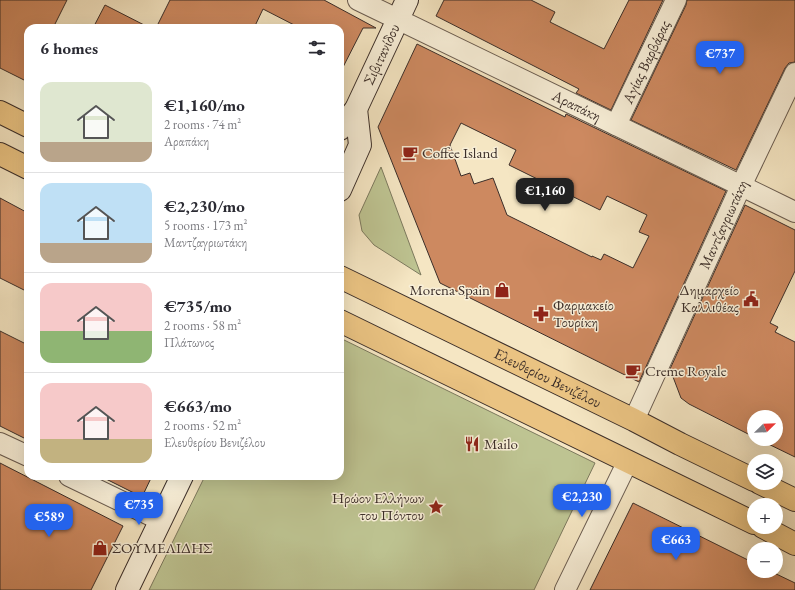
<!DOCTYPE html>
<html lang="en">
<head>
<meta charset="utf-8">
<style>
  body { margin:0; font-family:"EB Garamond",serif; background:#f7f7f7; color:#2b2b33; height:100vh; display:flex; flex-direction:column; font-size:15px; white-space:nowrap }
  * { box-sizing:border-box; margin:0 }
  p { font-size:13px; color:#7c7c81 }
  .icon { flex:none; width:22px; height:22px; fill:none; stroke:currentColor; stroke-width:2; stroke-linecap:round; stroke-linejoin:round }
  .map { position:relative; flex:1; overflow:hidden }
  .details { position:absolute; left:24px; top:24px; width:320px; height:456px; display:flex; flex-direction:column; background:#fff; border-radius:12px; box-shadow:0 4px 16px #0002 }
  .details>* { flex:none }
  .needle { width:26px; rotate:67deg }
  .tools { position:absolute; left:747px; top:410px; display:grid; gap:8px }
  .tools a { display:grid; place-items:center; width:36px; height:36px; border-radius:50%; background:#fff; box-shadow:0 4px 16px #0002; font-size:20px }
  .price { position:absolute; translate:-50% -34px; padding:0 9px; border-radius:8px; background:#2563eb; color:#fff; font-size:13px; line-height:26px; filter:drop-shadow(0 1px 2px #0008) }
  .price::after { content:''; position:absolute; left:50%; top:24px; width:12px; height:9px; margin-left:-6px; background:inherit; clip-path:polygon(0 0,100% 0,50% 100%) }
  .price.selected { background:#222; color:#fff }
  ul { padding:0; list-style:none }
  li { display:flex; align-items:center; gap:12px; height:100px; padding:0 16px }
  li+li { border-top:1px solid #e1e1e2 }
  li span { display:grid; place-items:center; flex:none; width:112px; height:80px; border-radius:12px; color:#555 }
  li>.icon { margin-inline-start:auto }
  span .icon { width:48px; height:48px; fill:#fffc; stroke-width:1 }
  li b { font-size:17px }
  h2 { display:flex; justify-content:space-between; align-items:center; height:48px; padding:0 16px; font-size:17px }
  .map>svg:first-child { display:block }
  .green { fill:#bec492; stroke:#7c795e }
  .building { fill:#cd8960; stroke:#3b2e29; fill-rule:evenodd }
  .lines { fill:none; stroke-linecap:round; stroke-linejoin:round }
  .street-casing { stroke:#6a5c50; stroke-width:22 }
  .secondary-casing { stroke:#3b2e29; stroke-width:24 }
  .primary-casing { stroke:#3b2e29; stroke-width:24 }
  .street { stroke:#f8efd8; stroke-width:20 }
  .secondary { stroke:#f8efd8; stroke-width:22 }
  .primary { stroke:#eac382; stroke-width:22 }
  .labels { text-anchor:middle; stroke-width:3; stroke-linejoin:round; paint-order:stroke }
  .street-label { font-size:15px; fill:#3b2e29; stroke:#f8efd8 }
  .poi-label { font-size:15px; fill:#3b2e29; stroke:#f8efd8; text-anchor:start }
</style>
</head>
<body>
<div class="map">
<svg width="795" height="590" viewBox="0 0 795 590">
  <rect width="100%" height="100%" fill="#f5e6c3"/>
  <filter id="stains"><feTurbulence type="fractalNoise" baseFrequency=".005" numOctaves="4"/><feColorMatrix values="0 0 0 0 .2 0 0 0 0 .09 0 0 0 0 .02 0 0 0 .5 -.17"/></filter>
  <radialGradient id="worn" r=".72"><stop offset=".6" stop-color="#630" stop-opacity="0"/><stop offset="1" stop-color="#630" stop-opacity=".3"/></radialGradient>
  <g class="green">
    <polygon points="381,167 421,275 374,245 362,231 359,215"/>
    <polygon points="340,338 595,463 534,590 149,590 205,476 340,476"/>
  </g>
  <g class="building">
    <polygon points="0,0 67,0 53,28 28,28 28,82 0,68"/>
    <polygon points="170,0 324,0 376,28 363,28 340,73 340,28 300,28 263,9 254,28 156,28"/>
    <polygon points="444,0 531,0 555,12 550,22 604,49 629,0 663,0 611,110 576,93 579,89 436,16"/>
    <polygon points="687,0 795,0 795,62 789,63 785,68 736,170 631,120 686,5"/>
    <polygon points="105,5 150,28 93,28"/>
    <path d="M 417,44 L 565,117 L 566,114 L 726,191 L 639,382 L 440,283 L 378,127 ZM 461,123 L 516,150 L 509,165 L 600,210 L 607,196 L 647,215 L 639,232 L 649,236 L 633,268 L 604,254 L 601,260 L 592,256 L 592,257 L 507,215 L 493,178 L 474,184 L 470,173 L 461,176 L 450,145 Z"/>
    <polygon points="0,198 28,213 28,292 0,278"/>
    <polygon points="745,205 795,230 795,271 770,323 778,327 775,332 795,342 795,457 758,439 776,439 776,417 754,417 754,437 689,404 681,398 670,369"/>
    <polygon points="0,331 28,345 28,440 0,426"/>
    <polygon points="0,463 123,526 91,590 0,590"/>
    <polygon points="100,476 152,476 142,497"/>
    <polygon points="633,503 754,563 754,571 770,571 795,583 795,590 590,590"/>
  </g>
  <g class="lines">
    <g class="street-casing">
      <g id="street">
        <path id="s1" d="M 358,0 L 616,125 L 795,212"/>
        <path id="s2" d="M 616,125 L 676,0"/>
        <path id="s3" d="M 634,420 L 741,186 L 795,73"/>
        <polyline points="0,443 28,456"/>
        <polyline points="69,476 160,520"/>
        <polyline points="565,590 628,461"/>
      </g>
    </g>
    <g class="secondary-casing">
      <g id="secondary">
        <path id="s4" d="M 340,129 L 356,109 L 407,0"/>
        <polyline points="340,190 360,145 356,109"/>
        <polyline points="127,590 182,476"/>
      </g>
    </g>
    <g class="primary-casing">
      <g id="primary">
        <polyline points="0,112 28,126"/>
        <polyline points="0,154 28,168"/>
        <path id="s5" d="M 340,277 L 634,420 L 680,444 L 754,480"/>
        <polyline points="340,321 754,523"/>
        <polyline points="760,483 795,500"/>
        <polyline points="763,527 795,544"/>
      </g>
    </g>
    <use href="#street" class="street"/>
    <use href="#secondary" class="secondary"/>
    <use href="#primary" class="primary"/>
  </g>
  <defs>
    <g id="cafe-bare" transform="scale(1.2)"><path d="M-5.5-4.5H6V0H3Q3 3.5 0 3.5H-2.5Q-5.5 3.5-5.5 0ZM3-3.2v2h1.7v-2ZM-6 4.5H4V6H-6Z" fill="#8f2418" stroke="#f8efd8" stroke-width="2.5" paint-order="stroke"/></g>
    <g id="shop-bare" transform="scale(1.2)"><path d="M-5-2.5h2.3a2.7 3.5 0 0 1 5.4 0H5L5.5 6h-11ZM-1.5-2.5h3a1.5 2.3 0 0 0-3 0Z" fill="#8f2418" stroke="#f8efd8" stroke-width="2.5" paint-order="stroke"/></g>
    <g id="civic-bare" transform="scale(1.2)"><path d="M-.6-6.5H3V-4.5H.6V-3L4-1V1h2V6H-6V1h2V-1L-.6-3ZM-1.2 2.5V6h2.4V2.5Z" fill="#8f2418" stroke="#f8efd8" stroke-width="2.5" paint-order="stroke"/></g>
    <g id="pharmacy-bare" transform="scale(1.2)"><path d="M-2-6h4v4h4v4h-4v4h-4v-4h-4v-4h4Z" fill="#8f2418" stroke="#f8efd8" stroke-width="2.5" paint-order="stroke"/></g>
    <g id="restaurant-bare" transform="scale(1.2)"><path d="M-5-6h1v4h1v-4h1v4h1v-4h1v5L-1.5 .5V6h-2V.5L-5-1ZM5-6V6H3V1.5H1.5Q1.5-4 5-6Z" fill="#8f2418" stroke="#f8efd8" stroke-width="2.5" paint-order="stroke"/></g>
    <g id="sight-bare" transform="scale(1.2)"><path d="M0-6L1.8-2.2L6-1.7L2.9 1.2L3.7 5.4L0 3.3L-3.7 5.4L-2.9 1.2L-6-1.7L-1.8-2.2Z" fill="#8f2418" stroke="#f8efd8" stroke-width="2.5" paint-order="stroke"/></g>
  </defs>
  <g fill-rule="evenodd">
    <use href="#cafe-bare" x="410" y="153"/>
    <use href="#shop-bare" x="502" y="290"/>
    <use href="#civic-bare" x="751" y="299"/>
    <use href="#pharmacy-bare" x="541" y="314"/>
    <use href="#cafe-bare" x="633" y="371"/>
    <use href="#restaurant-bare" x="472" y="444"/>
    <use href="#sight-bare" x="436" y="507"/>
    <use href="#shop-bare" x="100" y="548"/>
  </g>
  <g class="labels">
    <g class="street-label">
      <text dy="5" stroke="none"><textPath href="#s4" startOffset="86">Σιβιτανίδου</textPath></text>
      <text dy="5" stroke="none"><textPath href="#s2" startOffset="70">Αγίας Βαρβάρας</textPath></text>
      <text dy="5" stroke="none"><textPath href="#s1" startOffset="243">Αραπάκη</textPath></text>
      <text dy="5" stroke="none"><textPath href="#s3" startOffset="215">Μαντζαγριωτάκη</textPath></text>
      <text dy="5" stroke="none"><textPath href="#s5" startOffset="231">Ελευθερίου Βενιζέλου</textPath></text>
    </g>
    <g class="poi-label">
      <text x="422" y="158">Coffee Island</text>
      <text x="490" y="295" text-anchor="end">Morena Spain</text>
      <text x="739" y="295" text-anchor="end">Δημαρχείο<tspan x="739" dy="17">Καλλιθέας</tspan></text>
      <text x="553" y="310">Φαρμακείο<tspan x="553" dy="17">Τουρίκη</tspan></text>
      <text x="645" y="376">Creme Royale</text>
      <text x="484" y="449">Mailo</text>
      <text x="424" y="503" text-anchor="end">Ηρώον Ελλήνων<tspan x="424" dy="17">του Πόντου</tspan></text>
      <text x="112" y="553">ΣΟΥΜΕΛΙΔΗΣ</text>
    </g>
  </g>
  <rect width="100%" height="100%" filter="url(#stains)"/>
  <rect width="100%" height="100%" fill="url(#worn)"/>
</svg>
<div class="tools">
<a><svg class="needle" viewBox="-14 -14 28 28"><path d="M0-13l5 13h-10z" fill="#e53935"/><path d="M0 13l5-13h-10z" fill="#7c7c81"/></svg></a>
<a><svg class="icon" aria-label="layers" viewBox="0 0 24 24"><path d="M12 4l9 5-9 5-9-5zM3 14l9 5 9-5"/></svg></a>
<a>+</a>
<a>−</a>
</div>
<b class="price" style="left:720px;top:75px">€737</b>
<b class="price selected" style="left:545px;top:212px">€1,160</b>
<b class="price" style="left:582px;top:518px">€2,230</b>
<b class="price" style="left:139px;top:526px">€735</b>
<b class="price" style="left:49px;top:538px">€589</b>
<b class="price" style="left:676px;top:561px">€663</b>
<section class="details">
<h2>6 homes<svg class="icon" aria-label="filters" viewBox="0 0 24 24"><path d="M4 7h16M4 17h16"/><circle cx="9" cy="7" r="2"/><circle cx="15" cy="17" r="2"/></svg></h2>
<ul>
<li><span style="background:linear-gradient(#dfe7d0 75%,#b9a48a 0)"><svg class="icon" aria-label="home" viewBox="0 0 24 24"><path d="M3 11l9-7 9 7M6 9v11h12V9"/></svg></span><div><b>€1,160/mo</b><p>2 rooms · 74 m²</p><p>Αραπάκη</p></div></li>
<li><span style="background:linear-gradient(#bfe0f5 75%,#b9a48a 0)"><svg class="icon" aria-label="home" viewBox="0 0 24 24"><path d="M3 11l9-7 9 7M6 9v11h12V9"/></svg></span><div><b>€2,230/mo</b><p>5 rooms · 173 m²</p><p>Μαντζαγριωτάκη</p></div></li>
<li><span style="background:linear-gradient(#f6c9c9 60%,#8fb573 0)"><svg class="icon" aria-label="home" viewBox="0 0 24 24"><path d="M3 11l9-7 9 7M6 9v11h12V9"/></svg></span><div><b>€735/mo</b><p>2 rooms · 58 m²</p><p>Πλάτωνος</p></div></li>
<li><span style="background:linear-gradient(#f6c9c9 70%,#c2b280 0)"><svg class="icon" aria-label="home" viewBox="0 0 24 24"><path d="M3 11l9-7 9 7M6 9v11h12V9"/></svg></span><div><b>€663/mo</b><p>2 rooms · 52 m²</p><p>Ελευθερίου Βενιζέλου</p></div></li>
</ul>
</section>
</div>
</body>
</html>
